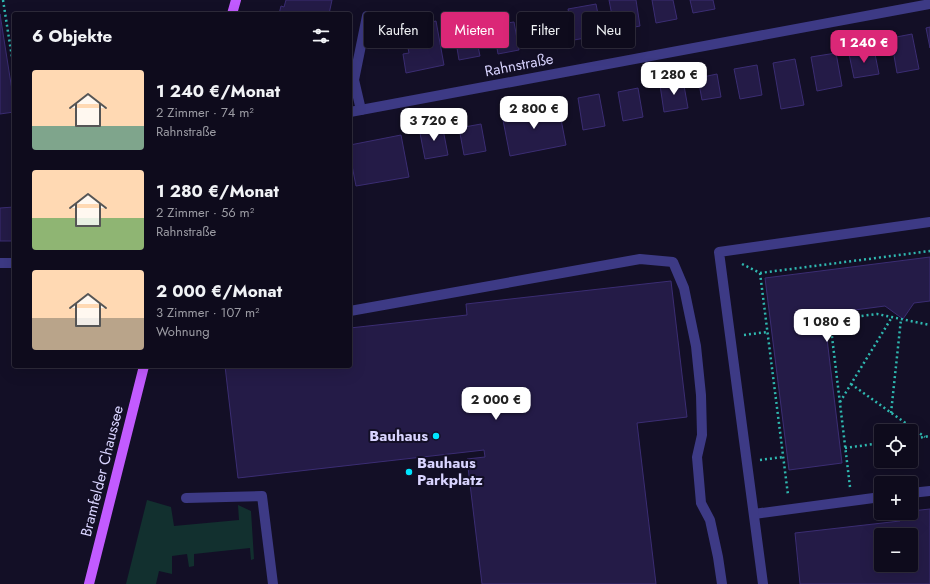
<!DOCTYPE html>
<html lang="de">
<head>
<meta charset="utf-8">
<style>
  body { margin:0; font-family:Jost,sans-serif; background:#171425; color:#f1f3f6; height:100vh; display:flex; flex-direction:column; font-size:15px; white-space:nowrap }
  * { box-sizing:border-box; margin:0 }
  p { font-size:13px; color:#9b9ba3 }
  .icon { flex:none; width:22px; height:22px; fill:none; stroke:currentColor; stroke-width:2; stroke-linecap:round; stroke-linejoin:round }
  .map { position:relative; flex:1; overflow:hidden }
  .drawer { position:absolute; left:12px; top:12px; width:340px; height:356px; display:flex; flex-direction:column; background:#0e0b1c; border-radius:4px; box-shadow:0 4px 16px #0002,0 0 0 1px #2e2b3b }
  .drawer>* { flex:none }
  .guide { position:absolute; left:364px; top:12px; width:380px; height:36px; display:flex; gap:8px }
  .controls { position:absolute; left:874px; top:424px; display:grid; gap:8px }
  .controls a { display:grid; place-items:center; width:44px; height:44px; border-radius:4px; background:#0e0b1c; box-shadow:0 4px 16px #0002,0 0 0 1px #2e2b3b; font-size:20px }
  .price { position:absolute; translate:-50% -34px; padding:0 9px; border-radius:8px; background:#fff; color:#222; font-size:13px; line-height:26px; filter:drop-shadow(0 1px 2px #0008) }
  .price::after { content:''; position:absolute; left:50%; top:24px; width:12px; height:9px; margin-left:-6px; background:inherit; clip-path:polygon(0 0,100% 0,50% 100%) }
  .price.selected { background:#db2777; color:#fff }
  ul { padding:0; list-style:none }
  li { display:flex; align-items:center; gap:12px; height:100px; padding:0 20px }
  li span { display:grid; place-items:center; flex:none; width:112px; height:80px; border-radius:4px; color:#555 }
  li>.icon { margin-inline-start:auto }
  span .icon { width:48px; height:48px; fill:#fffc; stroke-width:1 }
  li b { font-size:17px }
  h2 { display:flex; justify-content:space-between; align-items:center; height:48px; padding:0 20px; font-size:17px }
  .chip { padding:0 14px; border-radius:4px; background:#0e0b1c; box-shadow:0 4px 16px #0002,0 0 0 1px #2e2b3b; font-size:14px; line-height:36px }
  .chip.selected { background:#db2777; color:#fff }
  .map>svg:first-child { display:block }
  .green { fill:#12302f }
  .building { fill:#241b47; stroke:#3b2d73; fill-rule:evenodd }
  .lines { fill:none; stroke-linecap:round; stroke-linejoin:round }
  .path { stroke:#2fb8b0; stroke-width:2.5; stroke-dasharray:2 3; stroke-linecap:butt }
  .lane { stroke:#3d3a85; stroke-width:10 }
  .street { stroke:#3d3a85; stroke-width:10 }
  .primary { stroke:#c25bff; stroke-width:10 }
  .poi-dot { fill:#00e5ff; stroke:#130f26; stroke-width:1.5 }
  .labels { text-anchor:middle; stroke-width:4; stroke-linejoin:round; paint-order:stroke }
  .street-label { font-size:15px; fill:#d9d4ff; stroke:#130f26 }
  .poi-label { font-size:15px; font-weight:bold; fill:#d9d4ff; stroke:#130f26; text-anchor:end }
</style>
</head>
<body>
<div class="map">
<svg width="930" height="584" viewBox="0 0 930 584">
  <rect width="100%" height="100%" fill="#130f26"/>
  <polygon class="green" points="147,500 171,507 174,526 239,520 238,505 251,511 254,559 251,560 250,548 194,554 194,566 189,567 187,554 172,556 172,574 159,571 156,584 126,584"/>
  <g class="building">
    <polygon points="286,0 332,0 329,14 279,14 281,6 284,7"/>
    <polygon points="609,0 636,0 640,26 615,31"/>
    <polygon points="652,0 673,0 677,19 656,23"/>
    <polygon points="690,0 713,0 715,9 693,13"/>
    <polygon points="596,4 602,35 574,40 568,9"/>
    <polygon points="0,14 14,103 14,112 0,114"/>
    <polygon points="554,15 559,41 535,45 531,19"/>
    <polygon points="436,21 444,65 406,73 403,54 409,53 404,28"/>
    <polygon points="514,22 519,50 498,54 493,25"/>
    <polygon points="474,27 480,56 459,60 454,30"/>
    <polygon points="930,27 930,48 926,28"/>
    <polygon points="912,34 919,69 897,73 891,38"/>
    <polygon points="874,49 879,74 854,78 849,54"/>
    <polygon points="836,53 842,86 817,91 811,57"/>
    <polygon points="795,59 804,105 781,109 773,63"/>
    <polygon points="757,65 762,95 740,99 734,69"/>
    <polygon points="717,74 721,97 702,100 698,78"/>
    <polygon points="683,80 688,108 664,112 660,85"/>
    <polygon points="638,88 643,117 623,121 618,92"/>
    <polygon points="599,94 605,126 583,130 578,98"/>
    <polygon points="558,104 566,145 510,156 502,115"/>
    <polygon points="442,124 448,155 425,159 419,128"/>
    <polygon points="481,124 486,151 464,155 459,128"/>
    <polygon points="401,135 409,177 356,186 350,155 350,145"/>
    <polygon points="14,207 14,241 0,241 0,208"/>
    <polygon points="930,257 930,301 914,303 903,319 885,306 824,314 842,463 789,470 765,278"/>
    <polygon points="671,281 687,417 637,423 656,584 482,584 467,459 485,457 484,450 238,478 225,366 350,366 350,328 467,315 466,304"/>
    <path d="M 930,509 L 930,584 L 800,584 L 795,533 L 900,521 L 899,513 L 911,513 L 911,511 ZM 881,535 L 911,535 L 911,565 L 881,565 Z"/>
  </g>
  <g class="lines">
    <g class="path">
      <polyline points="3,0 14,70"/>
      <polyline points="165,14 218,13"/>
      <polyline points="742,264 760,273 930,251"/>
      <polyline points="760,273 788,495"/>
      <polyline points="744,335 767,332"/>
      <polyline points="851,384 925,437"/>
      <polyline points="840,402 892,317"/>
      <polyline points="891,413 901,319"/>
      <polyline points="911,439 930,436"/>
      <polyline points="845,448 881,443"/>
      <polyline points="760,460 783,457"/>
      <polyline points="850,487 830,320 877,314 930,325"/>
    </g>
    <g class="lane">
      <polyline points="361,110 354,80 367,16"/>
      <polyline points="0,263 14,263"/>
      <polyline points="350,311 640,259 673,262 684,288 696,346 701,395 702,435 697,457 701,503 710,520 718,557 722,584"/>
      <polyline points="911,493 930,491"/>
      <polyline points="186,498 262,496 273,584"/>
      <polyline points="754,514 881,497"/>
      <polyline points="763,584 719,252 930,222"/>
    </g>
    <polyline class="street" points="350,112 930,4"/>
    <g class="primary">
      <polyline points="232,14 236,0"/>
      <polyline points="89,584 144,366"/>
    </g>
  </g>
  <g class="poi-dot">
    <circle cx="436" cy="436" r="4"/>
    <circle cx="409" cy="472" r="4"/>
  </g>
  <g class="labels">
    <g class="street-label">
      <text transform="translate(519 65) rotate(-11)" y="5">Rahnstraße</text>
      <text transform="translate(102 471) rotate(-76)" y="5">Bramfelder Chaussee</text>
    </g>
    <g class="poi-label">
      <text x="428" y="441">Bauhaus</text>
      <text x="417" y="468" text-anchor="start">Bauhaus<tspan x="417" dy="17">Parkplatz</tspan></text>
    </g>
  </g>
</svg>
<div class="controls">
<a><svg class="icon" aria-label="locate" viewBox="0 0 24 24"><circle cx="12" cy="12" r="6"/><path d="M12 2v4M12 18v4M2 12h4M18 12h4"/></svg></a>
<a>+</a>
<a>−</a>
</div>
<b class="price selected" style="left:864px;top:64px">1 240 €</b>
<b class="price" style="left:674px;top:96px">1 280 €</b>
<b class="price" style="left:534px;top:130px">2 800 €</b>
<b class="price" style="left:434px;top:142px">3 720 €</b>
<b class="price" style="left:827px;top:343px">1 080 €</b>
<b class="price" style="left:496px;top:421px">2 000 €</b>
<div class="guide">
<a class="chip">Kaufen</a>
<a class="chip selected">Mieten</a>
<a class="chip">Filter</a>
<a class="chip">Neu</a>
</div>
<section class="drawer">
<h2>6 Objekte<svg class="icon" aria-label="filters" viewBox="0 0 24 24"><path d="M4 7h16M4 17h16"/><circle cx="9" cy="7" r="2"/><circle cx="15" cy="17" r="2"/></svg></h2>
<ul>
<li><span style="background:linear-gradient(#ffd9b3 70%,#7fa58c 0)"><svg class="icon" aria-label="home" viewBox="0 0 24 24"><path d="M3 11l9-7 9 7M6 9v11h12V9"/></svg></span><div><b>1 240 €/Monat</b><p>2 Zimmer · 74 m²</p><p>Rahnstraße</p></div></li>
<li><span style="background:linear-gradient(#ffd9b3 60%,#8fb573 0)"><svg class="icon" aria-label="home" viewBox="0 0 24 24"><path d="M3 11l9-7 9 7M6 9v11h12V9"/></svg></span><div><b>1 280 €/Monat</b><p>2 Zimmer · 56 m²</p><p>Rahnstraße</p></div></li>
<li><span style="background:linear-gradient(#ffd9b3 60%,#b9a48a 0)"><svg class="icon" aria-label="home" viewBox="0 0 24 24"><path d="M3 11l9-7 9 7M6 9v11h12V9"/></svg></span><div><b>2 000 €/Monat</b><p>3 Zimmer · 107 m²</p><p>Wohnung</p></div></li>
</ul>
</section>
</div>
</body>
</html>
